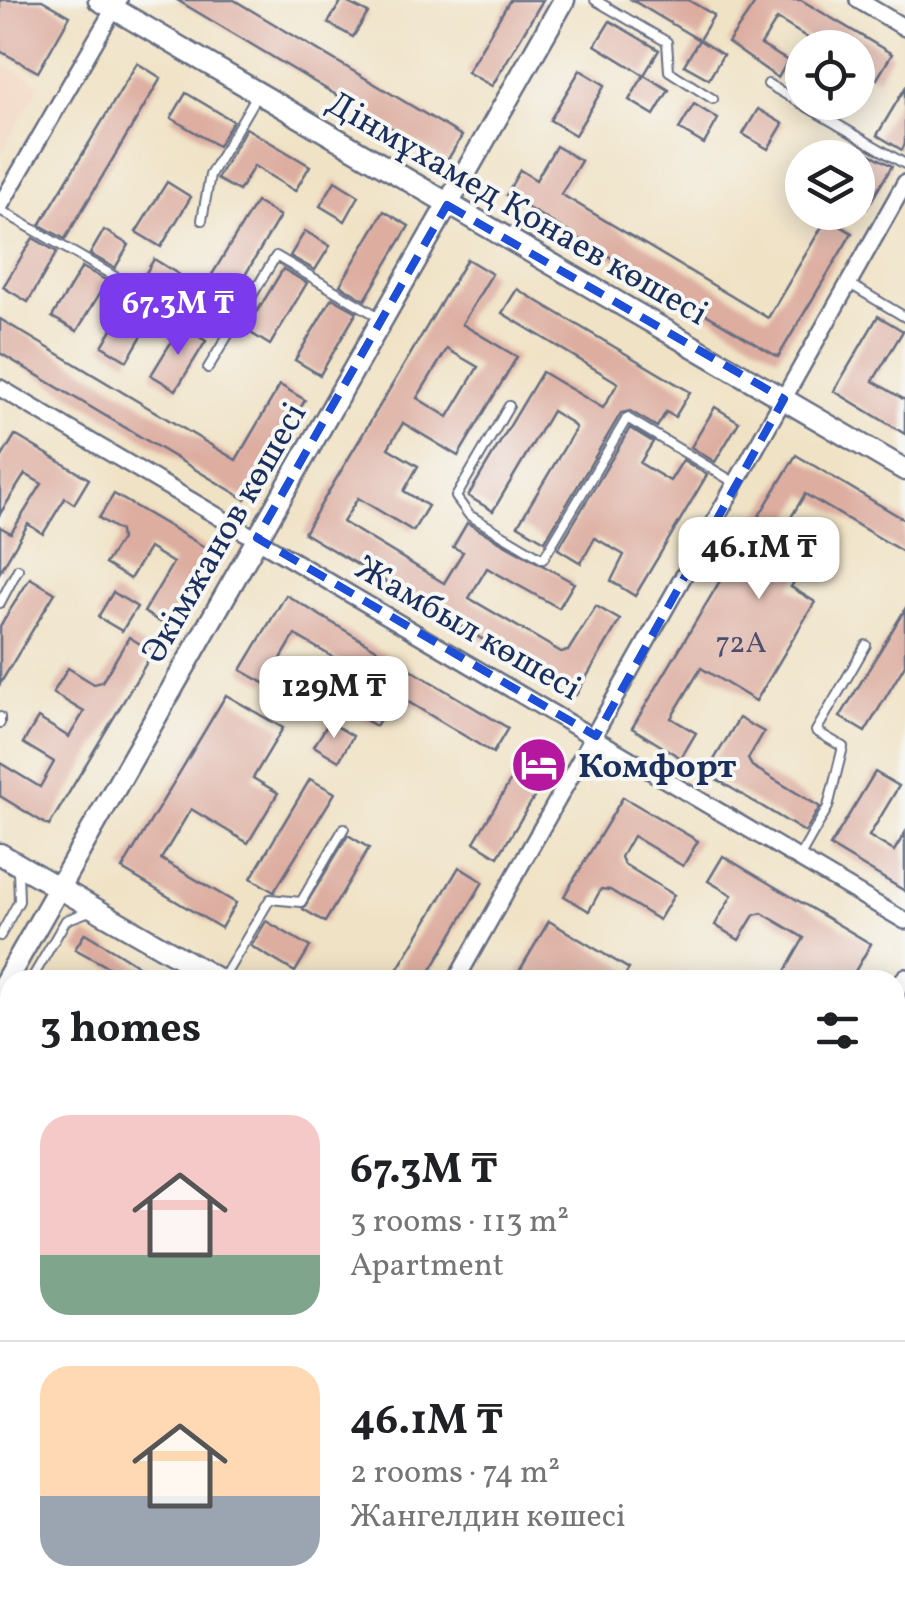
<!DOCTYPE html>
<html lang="en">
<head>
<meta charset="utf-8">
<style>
  body { margin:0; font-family:Vollkorn,serif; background:#f6f6f6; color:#202124; height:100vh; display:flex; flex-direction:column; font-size:38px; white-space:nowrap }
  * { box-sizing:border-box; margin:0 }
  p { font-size:32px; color:#757577 }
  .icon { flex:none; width:55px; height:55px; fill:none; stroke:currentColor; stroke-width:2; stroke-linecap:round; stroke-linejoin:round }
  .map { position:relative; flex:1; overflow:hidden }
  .side { position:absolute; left:0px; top:970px; width:905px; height:642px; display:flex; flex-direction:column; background:#fff; border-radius:30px 30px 0 0; box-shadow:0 5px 25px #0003 }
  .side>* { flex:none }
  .tools { position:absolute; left:785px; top:30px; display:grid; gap:20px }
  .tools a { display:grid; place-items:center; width:90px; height:90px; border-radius:50%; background:#fff; box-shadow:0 5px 25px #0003; font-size:50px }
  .price { position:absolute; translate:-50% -85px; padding:0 22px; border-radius:20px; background:#fff; color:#222; font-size:32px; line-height:65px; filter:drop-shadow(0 2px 5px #0008) }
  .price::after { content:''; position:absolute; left:50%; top:60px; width:30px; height:22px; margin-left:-15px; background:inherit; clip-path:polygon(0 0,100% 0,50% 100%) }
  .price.current { background:#7c3aed; color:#fff }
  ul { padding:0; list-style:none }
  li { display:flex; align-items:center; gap:30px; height:250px; padding:0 40px }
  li+li { border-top:2px solid #e0e0e0 }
  li span { display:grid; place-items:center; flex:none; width:280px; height:200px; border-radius:30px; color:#555 }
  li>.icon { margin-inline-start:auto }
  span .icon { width:120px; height:120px; fill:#fffc; stroke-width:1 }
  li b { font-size:42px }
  h2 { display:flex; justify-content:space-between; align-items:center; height:120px; padding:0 40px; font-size:42px }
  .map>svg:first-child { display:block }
  .built { fill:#f3d4bf }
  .building { fill:#ddada0; fill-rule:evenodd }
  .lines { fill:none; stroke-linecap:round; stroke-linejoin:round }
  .lane-casing { stroke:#666e82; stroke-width:12 }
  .street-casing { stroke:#666e82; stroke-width:20 }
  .secondary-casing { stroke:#666e82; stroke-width:25 }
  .lane { stroke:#fff; stroke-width:8 }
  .street { stroke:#fff; stroke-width:15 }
  .secondary { stroke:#fff; stroke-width:20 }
  .marked { fill:none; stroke:#1d4ed8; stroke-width:8; stroke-dasharray:20 12; stroke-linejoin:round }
  .labels { text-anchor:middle; stroke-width:8; stroke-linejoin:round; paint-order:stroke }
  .number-label { font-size:30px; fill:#4c4e6e }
  .street-label { font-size:35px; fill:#1b2f5e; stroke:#f6f6f2 }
  .poi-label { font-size:35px; font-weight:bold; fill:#1b2f5e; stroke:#f6f6f2; text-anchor:start }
</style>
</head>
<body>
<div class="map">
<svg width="905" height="1611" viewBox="0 0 905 1611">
  <rect width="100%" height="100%" fill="#f6f6f2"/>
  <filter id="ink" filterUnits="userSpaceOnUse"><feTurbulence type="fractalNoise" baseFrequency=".01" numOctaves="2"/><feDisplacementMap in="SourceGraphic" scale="20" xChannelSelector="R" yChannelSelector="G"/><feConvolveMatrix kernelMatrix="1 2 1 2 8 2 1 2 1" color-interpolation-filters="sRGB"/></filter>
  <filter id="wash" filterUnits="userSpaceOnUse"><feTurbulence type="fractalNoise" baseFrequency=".0048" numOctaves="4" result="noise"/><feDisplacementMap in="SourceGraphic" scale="40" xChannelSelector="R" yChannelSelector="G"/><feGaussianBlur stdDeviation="2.25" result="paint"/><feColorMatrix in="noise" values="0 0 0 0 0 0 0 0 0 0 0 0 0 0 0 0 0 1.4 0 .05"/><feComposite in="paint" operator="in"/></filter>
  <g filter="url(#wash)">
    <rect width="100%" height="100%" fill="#f0e2c5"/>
    <polygon class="built" points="0,61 41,84 0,155"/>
    <g id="blocks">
      <g class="building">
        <polygon points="0,0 42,0 70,16 38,72 0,51"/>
        <polygon points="177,0 234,0 462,136 447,161"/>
        <polygon points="342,0 368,13 353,37 328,23"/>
        <polygon points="510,0 543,0 492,86 467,72"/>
        <polygon points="632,0 688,0 714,15 699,40"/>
        <polygon points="757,0 801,0 892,54 877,79 858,67 858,48 824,48 777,19 761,45 788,61 778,78 728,43"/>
        <polygon points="610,21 659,50 644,75 595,45"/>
        <polygon points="699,40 723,55 709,79 684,65"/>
        <polygon points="137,63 161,78 65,239 40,225"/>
        <polygon points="580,70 605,85 575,135 550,120"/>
        <polygon points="644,75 669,90 654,115 629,100"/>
        <polygon points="905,88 905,144 902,150 877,135"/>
        <polygon points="186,93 233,121 218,146 171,118"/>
        <polygon points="694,104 718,119 704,144 679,129"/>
        <polygon points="758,109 783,124 768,149 743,134"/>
        <polygon points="246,128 310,166 295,191 254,166 239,191 217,179"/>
        <polygon points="556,146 581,161 561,194 768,318 827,218 852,233 778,357 506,195 520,170 536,180"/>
        <polygon points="867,152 892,166 867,208 858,202 858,168"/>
        <polygon points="335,181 359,196 345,221 320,206"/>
        <polygon points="167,182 191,197 161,247 136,232"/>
        <polygon points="256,202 280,216 221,316 196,301"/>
        <polygon points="384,211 409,226 365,300 340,285"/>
        <polygon points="104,230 129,245 115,268 90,254"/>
        <polygon points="305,231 330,246 315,270 290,256"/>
        <polygon points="33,238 57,252 28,302 3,287"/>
        <polygon points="154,259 178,274 127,361 102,346 132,295 142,294 140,283"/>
        <path d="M 467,259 L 492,274 L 462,324 L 517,357 L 458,456 L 403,423 L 388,448 L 418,466 L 404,491 L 428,506 L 413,531 L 358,498 L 343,522 L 444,583 L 463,552 L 453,547 L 467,523 L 574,583 L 559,608 L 487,568 L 469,598 L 561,652 L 568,651 L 596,606 L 620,620 L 576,695 L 304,533 ZM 447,349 L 478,367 L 448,417 L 417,398 Z"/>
        <polygon points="82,267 107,281 77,331 52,317"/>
        <polygon points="283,269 307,283 270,345 246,330"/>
        <polygon points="517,289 690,392 675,417 666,412 657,427 630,411 621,413 545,541 518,525 576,428 570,422 552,411 493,511 468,496 542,372 603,408 618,383 502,313"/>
        <polygon points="332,298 357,312 320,375 295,360"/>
        <polygon points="878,316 903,331 873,381 905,400 905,434 834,391"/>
        <polygon points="0,319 236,460 280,385 305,400 245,499 0,353"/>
        <polygon points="181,326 206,341 176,390 151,375"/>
        <polygon points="715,407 739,422 715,462 691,447"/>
        <polygon points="630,428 653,442 640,463 670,481 683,460 707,475 635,596 611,581 624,555 595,538 581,563 558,549"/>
        <polygon points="15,435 89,479 74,504 65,498 43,534 28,524 0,572 0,527 11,533 42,484 25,474 0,514 0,460"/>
        <polygon points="796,455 905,520 905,553 805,494 790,519 820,537 791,587 815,602 756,701 701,668 671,718 696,733 681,758 632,728 736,554 766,572 781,547 751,529"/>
        <polygon points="114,494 213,552 168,627 144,612 173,563 149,548 130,579 105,564 121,539 120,531 99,518"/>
        <polygon points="30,578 55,593 0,684 0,626"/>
        <polygon points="113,592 137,607 122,631 98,617"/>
        <polygon points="286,595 508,728 493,753 395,694 376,726 351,711 370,679 295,635 266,684 241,670"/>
        <polygon points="905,609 905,665 865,732 840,717"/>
        <polygon points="129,637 153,652 49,826 0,796 0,763 40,787 54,762 23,743 38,718 69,737 84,712 53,693 68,668 94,684 102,682"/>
        <polygon points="226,695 283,728 253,778 278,793 248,843 191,809 161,859 236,903 221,928 122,869"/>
        <polygon points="739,718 764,732 748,759 752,766 820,807 805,832 706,773"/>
        <polygon points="329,722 353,736 339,761 314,746"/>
        <polygon points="533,743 558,758 498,857 474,842"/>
        <polygon points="875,772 899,786 869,836 894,851 905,833 905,891 830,846"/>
        <polygon points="310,779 335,793 274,892 251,878"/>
        <polygon points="623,797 698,841 683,866 633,836 621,857 624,864 674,895 659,920 610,890 601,889 589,911 564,896"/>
        <polygon points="348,835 369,848 325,922 303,909"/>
        <polygon points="723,856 871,944 850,980 780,980 804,938 762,913 754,915 739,940 715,925 732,895 708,881"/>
        <polygon points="459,867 483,882 434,965 425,980 391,980"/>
        <polygon points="266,921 310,947 295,972 251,946"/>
        <polygon points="549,921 629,969 622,980 514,980"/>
        <polygon points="85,933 118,953 160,980 132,980 75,949"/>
        <polygon points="10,1061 10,1131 0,1125 0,1077"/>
        <polygon points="905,1067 905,1166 895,1161 895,1084"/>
      </g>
    </g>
  </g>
  <g filter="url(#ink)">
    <use href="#blocks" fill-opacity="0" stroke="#666e82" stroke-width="2.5"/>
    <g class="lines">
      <g class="lane-casing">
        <g id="lane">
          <polyline points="595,0 667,42 669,71 713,99"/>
          <polyline points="768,84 905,164"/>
          <polyline points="0,210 136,289"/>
          <polyline points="202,220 210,175 258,93"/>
          <polyline points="848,283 905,317"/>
          <polyline points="208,368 276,256 381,318"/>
          <polyline points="509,406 456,497 469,515 543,559 627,418 737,484"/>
          <polyline points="0,603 18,569"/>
          <polyline points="0,717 0,723"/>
          <polyline points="799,858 828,807 843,747 816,731 866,645"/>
          <polyline points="0,936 19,901 18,869"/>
          <polyline points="31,980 66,920 90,911"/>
          <polyline points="222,980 270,899 301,902 344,828"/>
          <polyline points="0,1037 10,1018"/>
          <polyline points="895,1178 905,1184"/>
        </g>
      </g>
      <g class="street-casing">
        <g id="street">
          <polyline points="858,0 905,28"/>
          <polyline points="0,206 119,0"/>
          <polyline points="0,388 905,921"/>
          <polyline points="456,980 905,183"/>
          <polyline points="895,995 905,977"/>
          <polyline points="0,1597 24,1611"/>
          <polyline points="85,1611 90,1602"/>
          <polyline points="539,1611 544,1602"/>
        </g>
      </g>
      <g class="secondary-casing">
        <g id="secondary">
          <polyline points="99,0 905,470"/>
          <polyline points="0,854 219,980"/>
          <polyline points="0,991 564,0"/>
          <polyline points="0,1224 10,1230"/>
          <polyline points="895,1371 905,1377"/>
          <polyline points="640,1602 655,1611"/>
        </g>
      </g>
      <use href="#lane" class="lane"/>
      <use href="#street" class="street"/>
      <use href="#secondary" class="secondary"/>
    </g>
  </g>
  <path class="marked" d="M 447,205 L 784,399 L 596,736 L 257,538 Z"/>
  <defs>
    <g id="hotel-disc" transform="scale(2.875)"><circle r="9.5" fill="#b5179e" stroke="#f6f6f2"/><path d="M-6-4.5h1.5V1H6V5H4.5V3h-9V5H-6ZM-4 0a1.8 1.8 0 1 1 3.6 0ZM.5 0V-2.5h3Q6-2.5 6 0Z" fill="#fff"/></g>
  </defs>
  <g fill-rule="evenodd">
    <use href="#hotel-disc" x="539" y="765"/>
  </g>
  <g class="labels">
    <g class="number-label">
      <text x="741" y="652">72А</text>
    </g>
    <g class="street-label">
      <text transform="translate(518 207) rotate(30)" y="12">Дінмұхамед Қонаев көшесі</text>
      <text transform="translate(223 532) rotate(-60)" y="12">Әкімжанов көшесі</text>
      <text transform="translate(469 627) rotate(30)" y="12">Жамбыл көшесі</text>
    </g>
    <g class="poi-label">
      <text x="578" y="777">Комфорт</text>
    </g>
  </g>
</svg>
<div class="tools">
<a><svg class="icon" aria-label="locate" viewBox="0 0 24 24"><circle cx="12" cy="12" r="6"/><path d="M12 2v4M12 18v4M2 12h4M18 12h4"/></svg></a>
<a><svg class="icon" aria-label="layers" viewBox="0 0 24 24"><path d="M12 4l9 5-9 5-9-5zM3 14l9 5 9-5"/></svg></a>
</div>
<b class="price current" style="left:178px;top:358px">67.3M ₸</b>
<b class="price" style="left:759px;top:602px">46.1M ₸</b>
<b class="price" style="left:334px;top:741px">129M ₸</b>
<section class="side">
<h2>3 homes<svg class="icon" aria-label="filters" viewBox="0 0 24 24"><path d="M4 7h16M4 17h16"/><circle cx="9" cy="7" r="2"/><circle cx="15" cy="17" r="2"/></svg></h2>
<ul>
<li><span style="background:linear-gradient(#f6c9c9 70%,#7fa58c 0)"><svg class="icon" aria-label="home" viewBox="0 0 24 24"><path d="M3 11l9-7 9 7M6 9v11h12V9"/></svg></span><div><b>67.3M ₸</b><p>3 rooms · 113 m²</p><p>Apartment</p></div></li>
<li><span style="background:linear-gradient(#ffd9b3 65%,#9aa5b1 0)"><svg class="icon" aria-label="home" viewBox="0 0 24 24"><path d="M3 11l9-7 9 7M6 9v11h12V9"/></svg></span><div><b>46.1M ₸</b><p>2 rooms · 74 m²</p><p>Жангелдин көшесі</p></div></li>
</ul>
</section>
</div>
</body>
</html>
